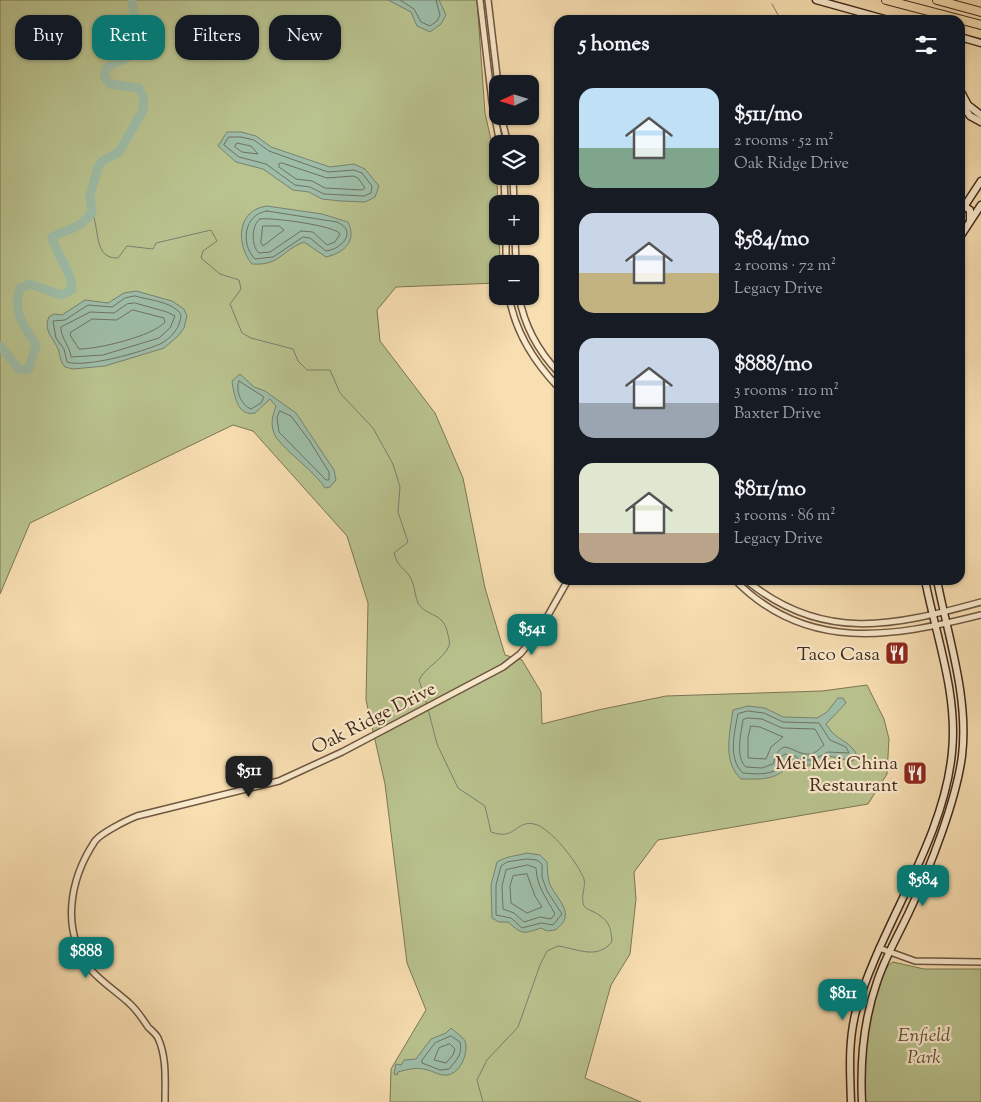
<!DOCTYPE html>
<html lang="en">
<head>
<meta charset="utf-8">
<style>
  body { margin:0; font-family:"Sorts Mill Goudy",serif; background:#20242c; color:#f1f3f6; height:100vh; display:flex; flex-direction:column; font-size:19px; white-space:nowrap }
  * { box-sizing:border-box; margin:0 }
  p { font-size:16px; color:#9ea1a6 }
  .icon { flex:none; width:28px; height:28px; fill:none; stroke:currentColor; stroke-width:2; stroke-linecap:round; stroke-linejoin:round }
  .map { position:relative; flex:1; overflow:hidden }
  .side { position:absolute; left:554px; top:15px; width:411px; height:570px; display:flex; flex-direction:column; background:#171b24; border-radius:15px; box-shadow:0 1px 4px #0004 }
  .side>* { flex:none }
  .hud { position:absolute; left:15px; top:15px; width:464px; height:45px; display:flex; gap:10px }
  .needle { width:32px; rotate:266deg }
  .fabs { position:absolute; left:489px; top:75px; display:grid; gap:10px }
  .fabs a { display:grid; place-items:center; width:50px; height:50px; border-radius:10px; background:#171b24; box-shadow:0 1px 4px #0004; font-size:25px }
  .price { position:absolute; translate:-50% -42px; padding:0 11px; border-radius:10px; background:#0f766e; color:#fff; font-size:16px; line-height:32px; filter:drop-shadow(0 1px 2px #0008) }
  .price::after { content:''; position:absolute; left:50%; top:30px; width:15px; height:11px; margin-left:-8px; background:inherit; clip-path:polygon(0 0,100% 0,50% 100%) }
  .price.selected { background:#222; color:#fff }
  ul { padding:0; list-style:none }
  li { display:flex; align-items:center; gap:15px; height:125px; padding:0 25px }
  li span { display:grid; place-items:center; flex:none; width:140px; height:100px; border-radius:15px; color:#555 }
  li>.icon { margin-inline-start:auto }
  span .icon { width:60px; height:60px; fill:#fffc; stroke-width:1 }
  li b { font-size:21px }
  h2 { display:flex; justify-content:space-between; align-items:center; height:60px; padding:0 25px; font-size:21px }
  .chip { padding:0 18px; border-radius:15px; background:#171b24; box-shadow:0 1px 4px #0004; font-size:18px; line-height:45px }
  .chip.selected { background:#0f766e; color:#fff }
  .map>svg:first-child { display:block }
  .green { fill:#b9c38f; stroke:#7c7654 }
  .water { fill:#9ebda8; stroke:#78816f }
  .lines { fill:none; stroke-linecap:round; stroke-linejoin:round }
  .shore { stroke:#6f7261; stroke-width:1 }
  .stream { stroke:#78816f; stroke-width:1 }
  .river { stroke:#9ebda8; stroke-width:9 }
  .tertiary-casing { stroke:#6e5640; stroke-width:8 }
  .secondary-casing { stroke:#40281a; stroke-width:9 }
  .motorway-casing { stroke:#40281a; stroke-width:10 }
  .tertiary { stroke:#faeacd; stroke-width:5 }
  .secondary { stroke:#faeacd; stroke-width:6 }
  .motorway { stroke:#f8dfb2; stroke-width:8 }
  .labels { text-anchor:middle; stroke-width:4.5; stroke-linejoin:round; paint-order:stroke }
  .poi-label { font-size:19px; fill:#40281a; stroke:#faeacd; text-anchor:end }
  .street-label { font-size:19px; fill:#40281a; stroke:#faeacd }
  .park-label { font-size:19px; font-style:italic; fill:#5e4f37; stroke:#faeacd }
</style>
</head>
<body>
<div class="map">
<svg width="981" height="1102" viewBox="0 0 981 1102">
  <rect width="100%" height="100%" fill="#f8dfb2"/>
  <filter id="stains"><feTurbulence type="fractalNoise" baseFrequency=".004" numOctaves="4"/><feColorMatrix values="0 0 0 0 .2 0 0 0 0 .09 0 0 0 0 .02 0 0 0 .5 -.17"/></filter>
  <radialGradient id="worn" r=".72"><stop offset=".6" stop-color="#630" stop-opacity="0"/><stop offset="1" stop-color="#630" stop-opacity=".3"/></radialGradient>
  <g class="green">
    <polygon points="0,0 477,0 485,113 497,166 498,236 499,236 500,264 498,264 497,283 396,287 377,310 380,341 435,413 463,478 485,588 505,655 522,660 541,692 542,724 598,710 666,696 822,691 867,685 884,719 889,739 887,774 868,804 658,840 634,872 636,899 630,954 611,985 585,1078 641,1102 390,1102 391,1069 426,1010 407,963 385,784 366,700 368,603 347,536 253,431 233,425 30,523 0,594"/>
    <path d="M 893,962 L 924,969 L 981,969 L 981,1102 L 865,1102 C 863,1060 867,1020 881,981 C 884,974 886,965 893,962 Z"/>
  </g>
  <g class="water">
    <polygon points="388,0 439,0 446,15 441,24 430,32 417,26 411,12"/>
    <polygon points="227,132 241,132 256,136 271,147 330,167 354,164 365,169 379,186 375,197 365,202 341,201 322,199 309,192 293,190 263,169 236,162 218,146"/>
    <path d="M 267,206 L 322,214 L 348,222 C 357,240 345,253 326,257 L 304,242 C 282,250 280,266 252,264 C 236,245 236,210 267,206 Z"/>
    <path d="M 136,291 L 172,301 L 184,309 L 187,316 L 184,328 L 178,336 L 164,348 L 105,366 L 73,369 L 65,367 C 60,361 61,359 59,352 C 56,340 42,331 49,317 L 54,314 L 62,315 L 85,300 L 108,303 L 124,293 Z"/>
    <path d="M 240,374 L 254,387 L 265,391 L 296,413 L 334,470 L 336,480 L 330,487 L 325,488 C 315,471 278,446 274,433 C 270,423 273,415 276,406 L 270,399 L 255,413 C 237,417 234,394 232,381 Z"/>
    <path d="M 838,698 L 843,698 L 846,703 L 826,724 C 837,742 846,738 856,753 L 853,761 L 829,756 L 815,765 L 798,765 L 794,760 L 786,759 L 787,766 C 777,781 758,779 741,779 C 722,761 730,733 733,710 L 748,706 L 765,708 L 783,717 L 817,718 L 827,712 Z"/>
    <path d="M 527,853 L 540,855 L 547,862 C 548,871 547,882 553,890 C 563,905 574,917 555,930 L 547,931 L 541,928 C 523,934 523,935 508,922 L 499,922 L 492,918 L 491,885 L 497,862 C 507,856 516,856 527,853 Z"/>
    <path d="M 451,1028 C 455,1032 463,1037 465,1041 C 469,1053 460,1074 447,1075 C 440,1076 435,1072 428,1070 C 418,1067 408,1069 398,1072 L 397,1075 L 394,1074 L 396,1064 L 401,1065 L 404,1060 L 416,1059 L 431,1039 L 446,1033 Z"/>
  </g>
  <g class="lines">
    <g class="shore">
      <polyline points="400,0 414,9 421,22 430,26 437,21 440,15 436,0"/>
      <polygon points="229,137 241,137 254,140 269,151 328,172 354,170 362,173 372,186 371,193 364,196 324,194 310,187 295,185 266,164 239,157 224,145"/>
      <polygon points="237,143 251,146 258,154 242,152 235,147"/>
      <polygon points="282,163 327,178 353,176 358,178 365,188 362,190 325,188 312,181 296,179 279,167 279,164"/>
      <path d="M 267,211 L 337,222 C 358,231 342,249 326,251 L 310,238 L 303,237 L 273,257 L 255,259 C 240,244 244,214 267,211 Z"/>
      <path d="M 260,219 C 271,217 337,226 340,234 L 335,242 L 327,245 L 313,232 L 301,231 L 270,252 L 259,253 C 251,246 251,225 260,219 Z"/>
      <polygon points="263,226 279,226 284,230 263,246 261,243"/>
      <path d="M 135,296 C 148,300 168,301 178,311 C 182,314 181,317 180,321 C 178,330 169,340 160,344 C 142,352 86,368 67,362 L 64,349 L 56,338 L 53,321 L 65,320 L 88,305 L 112,307 L 125,298 Z"/>
      <path d="M 135,303 L 167,312 L 175,316 L 170,328 L 159,338 L 103,355 L 71,357 C 70,346 60,337 61,327 L 90,312 L 114,313 L 127,304 Z"/>
      <path d="M 133,310 L 164,318 L 165,322 C 153,336 99,349 79,349 L 70,335 L 71,332 L 92,319 L 116,320 Z"/>
      <path d="M 239,381 L 264,397 L 261,403 L 251,409 C 241,405 235,390 239,381 Z"/>
      <polygon points="280,411 291,416 309,440 329,472 329,480 326,480 279,432 277,418"/>
      <path d="M 748,711 L 764,713 L 783,722 L 819,723 L 830,740 L 846,747 L 849,753 L 828,752 L 813,760 L 800,760 L 795,756 L 785,754 L 781,757 L 782,765 C 774,776 755,774 743,773 C 728,760 734,733 738,714 Z"/>
      <path d="M 748,718 L 762,719 L 782,728 L 815,729 L 824,745 C 820,748 816,753 811,754 C 791,756 783,732 773,764 L 762,768 L 746,767 C 735,758 741,733 743,720 Z"/>
      <polygon points="751,726 760,727 783,737 771,747 766,759 748,758 748,738"/>
      <polygon points="527,859 537,860 542,864 542,877 547,891 562,914 553,925 541,923 522,928 511,918 496,915 496,885 501,866 507,862"/>
      <path d="M 528,865 L 536,868 C 537,887 546,897 555,914 L 551,919 L 540,917 L 524,922 L 514,913 L 503,909 L 502,886 L 506,870 Z"/>
      <polygon points="527,874 535,896 542,907 527,913 511,903 510,886 513,876"/>
      <path d="M 451,1036 L 460,1042 C 463,1055 456,1060 449,1069 L 440,1070 L 422,1063 L 422,1060 L 435,1043 Z"/>
      <polygon points="450,1044 455,1049 453,1055 446,1063 434,1060 439,1048"/>
    </g>
    <g class="stream">
      <polyline points="772,4 781,20"/>
      <path d="M 92,212 C 100,229 93,259 118,258 L 127,246 L 153,249 L 156,243 L 211,230 L 217,241 L 203,251 L 201,258 L 220,274 L 239,280 L 241,289 L 230,304 L 242,333 L 251,338 L 293,349 L 298,361 L 307,370 L 330,370 L 340,393 L 373,428 L 393,464 L 400,487 L 398,512 L 408,542 L 394,553 C 398,570 408,569 412,581 C 415,588 415,596 418,603 C 427,618 444,611 448,635 C 449,639 450,642 449,646 C 442,661 426,666 419,680 L 427,705"/>
      <path d="M 428,709 L 437,744 L 458,788 L 485,806 L 491,832 C 516,841 515,820 534,824 C 550,827 578,863 584,879 C 586,887 580,898 584,906 C 586,909 590,910 594,912 C 608,920 611,925 612,942 C 596,960 579,949 558,946 L 547,951 L 540,965 L 518,1027 L 487,1060 L 477,1080 L 483,1102"/>
    </g>
    <path class="river" d="M 0,346 L 20,370 L 29,369 L 36,345 C 24,327 12,311 20,288 L 30,284 L 61,295 L 72,290 C 72,270 56,256 52,237 C 71,227 78,231 92,212 L 90,195 L 98,167 L 102,161 L 119,152 L 143,110 L 144,99 L 139,88 L 110,84 L 104,76 L 107,67 L 144,50 L 136,32 L 132,0"/>
    <g class="tertiary-casing">
      <g id="tertiary">
        <polyline points="480,0 492,102 500,144"/>
        <polyline points="488,0 498,84"/>
        <polyline points="501,116 508,144"/>
        <polyline points="504,176 505,204"/>
        <polyline points="513,176 514,204"/>
        <polyline points="506,236 506,264"/>
        <polyline points="515,236 516,264"/>
        <path d="M 509,296 C 515,332 534,362 559,388"/>
        <path d="M 519,296 C 524,325 539,352 559,373"/>
        <path d="M 735,580 C 806,653 893,637 981,615"/>
        <path d="M 746,580 C 822,643 894,626 981,602"/>
        <polyline points="879,948 915,961 981,962"/>
        <path d="M 165,1102 C 165,1082 167,1057 158,1038 C 156,1034 151,1030 148,1027 C 142,1018 137,1010 129,1003 C 117,992 103,983 92,971 C 60,932 69,880 95,841 C 101,833 127,820 137,816 L 279,781 L 342,752 L 503,667 L 520,654 L 538,633 L 568,580"/>
      </g>
    </g>
    <g class="secondary-casing">
      <g id="secondary">
        <polyline points="816,0 888,20"/>
        <polyline points="960,37 981,43"/>
        <polyline points="960,90 968,105 981,115"/>
        <polyline points="960,102 970,116 981,122"/>
        <polyline points="964,206 970,210 970,221"/>
        <polyline points="960,213 981,181"/>
        <polyline points="960,237 981,205"/>
        <path d="M 851,1102 C 850,1072 848,1041 856,1011 C 880,926 944,841 952,752 C 958,694 936,636 925,580"/>
        <path d="M 862,1102 C 860,1061 863,1022 877,982 C 885,957 899,934 910,910 C 930,868 956,801 962,756 C 969,697 948,637 937,580"/>
      </g>
    </g>
    <g class="motorway-casing">
      <g id="motorway">
        <polyline points="886,0 981,25"/>
        <polyline points="937,0 981,12"/>
      </g>
    </g>
    <use href="#tertiary" class="tertiary"/>
    <use href="#secondary" class="secondary"/>
    <use href="#motorway" class="motorway"/>
  </g>
  <defs>
    <g id="restaurant-square" transform="scale(1.25)"><rect x="-9" y="-9" width="18" height="18" rx="4" fill="#8f2418" stroke="#faeacd"/><path d="M-5-6h1v4h1v-4h1v4h1v-4h1v5L-1.5 .5V6h-2V.5L-5-1ZM5-6V6H3V1.5H1.5Q1.5-4 5-6Z" fill="#fff"/></g>
  </defs>
  <g fill-rule="evenodd">
    <use href="#restaurant-square" x="897" y="653"/>
    <use href="#restaurant-square" x="915" y="773"/>
  </g>
  <g class="labels">
    <g class="poi-label">
      <text x="880" y="660">Taco Casa</text>
      <text x="898" y="769">Mei Mei China<tspan x="898" dy="22">Restaurant</tspan></text>
    </g>
    <g class="street-label">
      <text transform="translate(373 717) rotate(-27)" y="7">Oak Ridge Drive</text>
    </g>
    <g class="park-label">
      <text x="924" y="1041">Enfield<tspan x="924" dy="22">Park</tspan></text>
    </g>
  </g>
  <rect width="100%" height="100%" filter="url(#stains)"/>
  <rect width="100%" height="100%" fill="url(#worn)"/>
</svg>
<div class="fabs">
<a><svg class="needle" viewBox="-14 -14 28 28"><path d="M0-13l5 13h-10z" fill="#e53935"/><path d="M0 13l5-13h-10z" fill="#9ea1a6"/></svg></a>
<a><svg class="icon" aria-label="layers" viewBox="0 0 24 24"><path d="M12 4l9 5-9 5-9-5zM3 14l9 5 9-5"/></svg></a>
<a>+</a>
<a>−</a>
</div>
<b class="price" style="left:532px;top:656px">$541</b>
<b class="price selected" style="left:249px;top:798px">$511</b>
<b class="price" style="left:923px;top:907px">$584</b>
<b class="price" style="left:86px;top:979px">$888</b>
<b class="price" style="left:843px;top:1021px">$811</b>
<div class="hud">
<a class="chip">Buy</a>
<a class="chip selected">Rent</a>
<a class="chip">Filters</a>
<a class="chip">New</a>
</div>
<section class="side">
<h2>5 homes<svg class="icon" aria-label="filters" viewBox="0 0 24 24"><path d="M4 7h16M4 17h16"/><circle cx="9" cy="7" r="2"/><circle cx="15" cy="17" r="2"/></svg></h2>
<ul>
<li><span style="background:linear-gradient(#bfe0f5 60%,#7fa58c 0)"><svg class="icon" aria-label="home" viewBox="0 0 24 24"><path d="M3 11l9-7 9 7M6 9v11h12V9"/></svg></span><div><b>$511/mo</b><p>2 rooms · 52 m²</p><p>Oak Ridge Drive</p></div></li>
<li><span style="background:linear-gradient(#c9d6e8 60%,#c2b280 0)"><svg class="icon" aria-label="home" viewBox="0 0 24 24"><path d="M3 11l9-7 9 7M6 9v11h12V9"/></svg></span><div><b>$584/mo</b><p>2 rooms · 72 m²</p><p>Legacy Drive</p></div></li>
<li><span style="background:linear-gradient(#c9d6e8 65%,#9aa5b1 0)"><svg class="icon" aria-label="home" viewBox="0 0 24 24"><path d="M3 11l9-7 9 7M6 9v11h12V9"/></svg></span><div><b>$888/mo</b><p>3 rooms · 110 m²</p><p>Baxter Drive</p></div></li>
<li><span style="background:linear-gradient(#dfe7d0 70%,#b9a48a 0)"><svg class="icon" aria-label="home" viewBox="0 0 24 24"><path d="M3 11l9-7 9 7M6 9v11h12V9"/></svg></span><div><b>$811/mo</b><p>3 rooms · 86 m²</p><p>Legacy Drive</p></div></li>
</ul>
</section>
</div>
</body>
</html>
